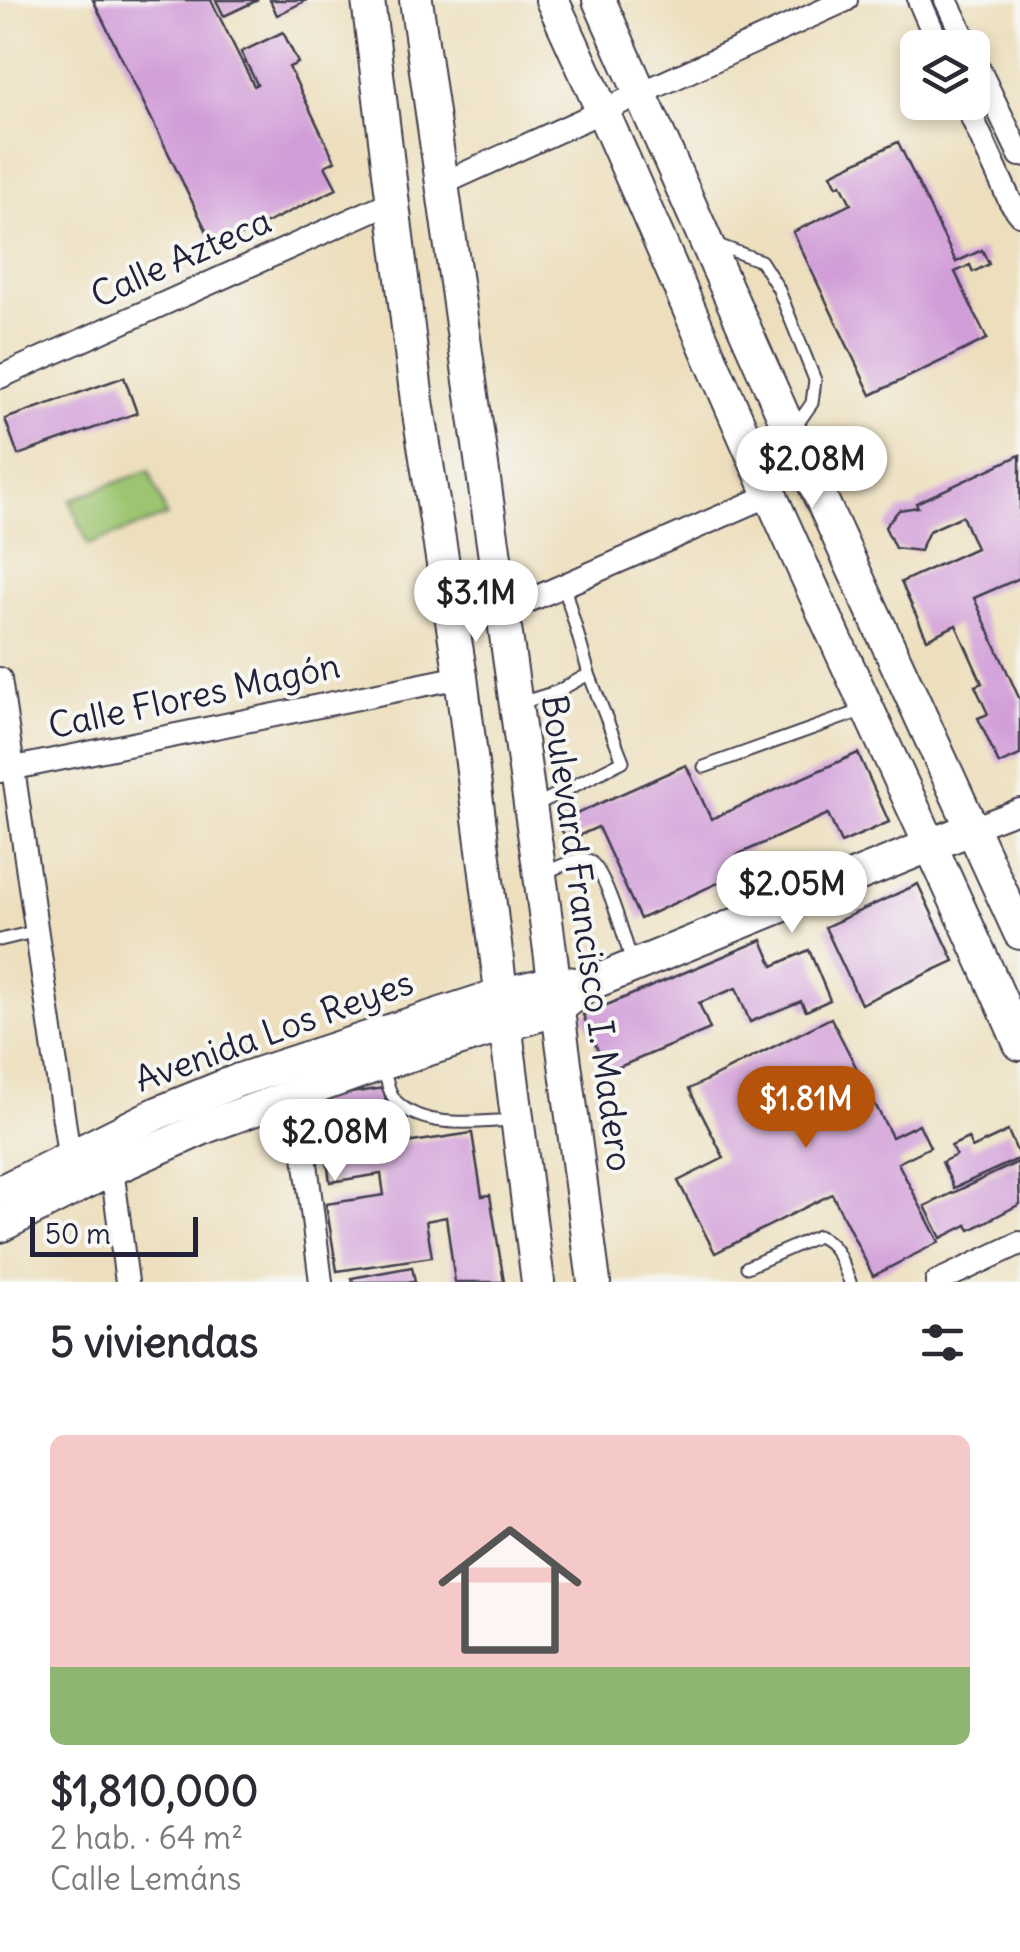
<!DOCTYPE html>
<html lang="es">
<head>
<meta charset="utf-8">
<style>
  body { margin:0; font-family:Delius,sans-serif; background:#f2f2f3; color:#2b2b33; height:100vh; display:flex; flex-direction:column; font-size:38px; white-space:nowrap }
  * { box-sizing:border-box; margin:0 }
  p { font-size:32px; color:#7c7c81 }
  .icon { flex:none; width:55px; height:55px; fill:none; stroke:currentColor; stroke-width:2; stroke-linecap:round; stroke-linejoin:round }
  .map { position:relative; height:1282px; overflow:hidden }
  .panel { display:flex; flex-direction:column; background:#fff; flex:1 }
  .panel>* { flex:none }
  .controls { position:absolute; left:900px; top:30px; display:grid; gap:20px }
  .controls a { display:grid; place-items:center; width:90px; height:90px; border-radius:15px; background:#fff; box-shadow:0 5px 15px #0003; font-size:50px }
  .scale { position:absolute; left:30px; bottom:25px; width:168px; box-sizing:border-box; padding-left:10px; border:5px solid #22223b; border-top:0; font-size:28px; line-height:35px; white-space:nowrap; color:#22223b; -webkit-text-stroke:8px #f6f6f2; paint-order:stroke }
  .price { position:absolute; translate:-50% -85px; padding:0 22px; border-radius:35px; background:#fff; color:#222; font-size:32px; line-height:65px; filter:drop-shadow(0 2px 5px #0008) }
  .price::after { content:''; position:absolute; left:50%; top:60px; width:30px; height:22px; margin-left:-15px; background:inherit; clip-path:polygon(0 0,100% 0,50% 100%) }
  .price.selected { background:#b45309; color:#fff }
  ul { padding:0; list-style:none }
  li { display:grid; align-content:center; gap:20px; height:530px; padding:0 50px }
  li span { display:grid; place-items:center; height:310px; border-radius:15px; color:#555 }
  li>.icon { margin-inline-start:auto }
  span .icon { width:180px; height:180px; fill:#fffc; stroke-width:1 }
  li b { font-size:42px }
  h2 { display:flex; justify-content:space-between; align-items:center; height:120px; padding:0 50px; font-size:42px }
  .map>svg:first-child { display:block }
  .green { fill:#9dc571; stroke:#607456; stroke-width:2.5 }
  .building { fill:#d19dd8 }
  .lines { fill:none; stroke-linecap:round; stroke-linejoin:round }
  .lane-casing { stroke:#403e4e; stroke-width:15 }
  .street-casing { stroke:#403e4e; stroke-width:26 }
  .secondary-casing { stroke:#403e4e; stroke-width:36 }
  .lane { stroke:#fff; stroke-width:11 }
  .street { stroke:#fff; stroke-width:22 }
  .secondary { stroke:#fff; stroke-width:32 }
  .labels { text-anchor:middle; stroke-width:8; stroke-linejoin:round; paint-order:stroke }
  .street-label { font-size:35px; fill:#22223b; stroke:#f6f6f2 }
</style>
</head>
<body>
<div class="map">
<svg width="1020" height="1282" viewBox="0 0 1020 1282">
  <rect width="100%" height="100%" fill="#f6f6f2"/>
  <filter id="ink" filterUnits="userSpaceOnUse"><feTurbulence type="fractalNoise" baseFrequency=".01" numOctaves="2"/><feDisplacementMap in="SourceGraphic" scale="20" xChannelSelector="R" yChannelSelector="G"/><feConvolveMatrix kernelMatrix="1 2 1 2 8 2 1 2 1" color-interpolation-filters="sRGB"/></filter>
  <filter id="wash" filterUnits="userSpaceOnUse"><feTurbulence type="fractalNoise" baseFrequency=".0048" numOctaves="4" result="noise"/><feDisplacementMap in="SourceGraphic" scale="40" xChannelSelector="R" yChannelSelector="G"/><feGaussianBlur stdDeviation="2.25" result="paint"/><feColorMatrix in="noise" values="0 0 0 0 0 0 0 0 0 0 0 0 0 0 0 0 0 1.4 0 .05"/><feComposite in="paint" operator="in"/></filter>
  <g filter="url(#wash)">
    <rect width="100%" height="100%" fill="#eddfbd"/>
    <polygon class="green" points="149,470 167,516 88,545 70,500"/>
    <g id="blocks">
      <g class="building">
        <polygon points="93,0 211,0 254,86 257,84 241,52 283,32 298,63 289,67 335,161 325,166 337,189 215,248"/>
        <polygon points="216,0 258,0 224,16"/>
        <polygon points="270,0 307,0 277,15"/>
        <polygon points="898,142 956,262 982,250 989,264 973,272 970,265 955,272 987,339 871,395 793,232 851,204 841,184 837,186 831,174"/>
        <polygon points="124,377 137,413 18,455 5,419"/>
        <polygon points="1020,455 1020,578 974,598 1020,700 1020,755 999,764 978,718 988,714 975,686 982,683 956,625 927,639 901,582 976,548 962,516 929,531 920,551 895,548 885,527 899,510 918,507 916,503"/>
        <polygon points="858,753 889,822 841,843 828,814 737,855 744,871 640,919 598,827 567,841 558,822 686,765 711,819"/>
        <polygon points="918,884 954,961 861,1004 825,927"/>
        <polygon points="762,940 773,966 809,950 830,1000 806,1011 801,1001 750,1022 736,988 699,1003 710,1029 607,1072 583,1015"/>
        <polygon points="831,1018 892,1137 919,1124 930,1147 898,1163 939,1242 873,1276 832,1194 715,1253 678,1181 724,1158 689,1089"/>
        <polygon points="384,1088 392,1145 472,1133 482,1196 490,1195 504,1282 455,1282 446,1217 426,1221 432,1257 337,1271 326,1204 384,1195 381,1174 330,1182 318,1098"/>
        <polygon points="1008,1131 1020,1158 954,1188 942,1162 956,1155 951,1146 968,1138 972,1148"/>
        <polygon points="1018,1162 1020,1204 970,1230 967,1225 941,1238 925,1206"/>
        <polygon points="412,1267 415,1282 353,1282 352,1278"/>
      </g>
    </g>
  </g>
  <g filter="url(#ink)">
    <use href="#blocks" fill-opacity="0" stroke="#403e4e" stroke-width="2.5"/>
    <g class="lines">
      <g class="lane-casing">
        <g id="lane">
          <polyline points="715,244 761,261 778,288 815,380 812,403 793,430"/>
          <polyline points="517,704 556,692 589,674 564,586"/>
          <polyline points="704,767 864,710"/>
          <polyline points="536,805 623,761 589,674"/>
          <path d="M 542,874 C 554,870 576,856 588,860 C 605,866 626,944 632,962"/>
          <polyline points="0,940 37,931"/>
          <path d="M 383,1068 C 387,1080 389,1096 399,1104 C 428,1130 481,1121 516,1120"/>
          <path d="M 747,1267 L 818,1236 C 838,1244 842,1263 850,1282"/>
        </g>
      </g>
      <g class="street-casing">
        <g id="street">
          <polyline points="919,0 940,48"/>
          <polyline points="946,0 969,48"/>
          <polyline points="972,55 1020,155"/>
          <polyline points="965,102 1010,201 1020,214"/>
          <polyline points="444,183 846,0"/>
          <polyline points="0,377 391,202"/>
          <polyline points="503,612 770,495"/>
          <polyline points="0,679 69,1155"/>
          <polyline points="0,771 461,677"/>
          <polyline points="973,828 1020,810"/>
          <polyline points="297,1092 321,1282"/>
          <polyline points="112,1169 127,1282"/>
          <polyline points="937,1282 1020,1243"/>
        </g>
      </g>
      <g class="secondary-casing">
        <g id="secondary">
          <polyline points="368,0 417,401 461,677 538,1282"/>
          <polyline points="416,0 540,875 594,1282"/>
          <path d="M 552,0 C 628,163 696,328 769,492 C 851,677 939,859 1020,1044"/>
          <polyline points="599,0 791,433 1020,933"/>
          <polyline points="0,1192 158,1113 239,1080 502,994 555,982 575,984"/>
          <polyline points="0,1226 112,1169 208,1126 381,1064 558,1009 587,985 973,828"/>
        </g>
      </g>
      <use href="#lane" class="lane"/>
      <use href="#street" class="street"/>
      <use href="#secondary" class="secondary"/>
    </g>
  </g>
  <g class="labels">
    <g class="street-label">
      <text transform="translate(181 258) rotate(-24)" y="12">Calle Azteca</text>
      <text transform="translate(194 696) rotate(-12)" y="12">Calle Flores Magón</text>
      <text transform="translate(587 933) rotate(82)" y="12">Boulevard Francisco I. Madero</text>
      <text transform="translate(274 1031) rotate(-20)" y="12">Avenida Los Reyes</text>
    </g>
  </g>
</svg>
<div class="controls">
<a><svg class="icon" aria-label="layers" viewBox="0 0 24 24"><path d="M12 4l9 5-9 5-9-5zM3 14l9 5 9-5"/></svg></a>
</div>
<div class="scale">50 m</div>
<b class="price" style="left:812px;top:511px">$2.08M</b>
<b class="price" style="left:476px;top:645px">$3.1M</b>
<b class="price" style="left:792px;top:936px">$2.05M</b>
<b class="price selected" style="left:806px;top:1151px">$1.81M</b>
<b class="price" style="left:335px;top:1184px">$2.08M</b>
</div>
<section class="panel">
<h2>5 viviendas<svg class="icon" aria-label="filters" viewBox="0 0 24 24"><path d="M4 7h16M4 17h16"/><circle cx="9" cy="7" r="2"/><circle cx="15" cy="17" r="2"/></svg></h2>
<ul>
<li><span style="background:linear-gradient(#f6c9c9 75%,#8fb573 0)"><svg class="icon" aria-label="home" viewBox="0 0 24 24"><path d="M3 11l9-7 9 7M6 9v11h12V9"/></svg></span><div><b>$1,810,000</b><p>2 hab. · 64 m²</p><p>Calle Lemáns</p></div></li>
</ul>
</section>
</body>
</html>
